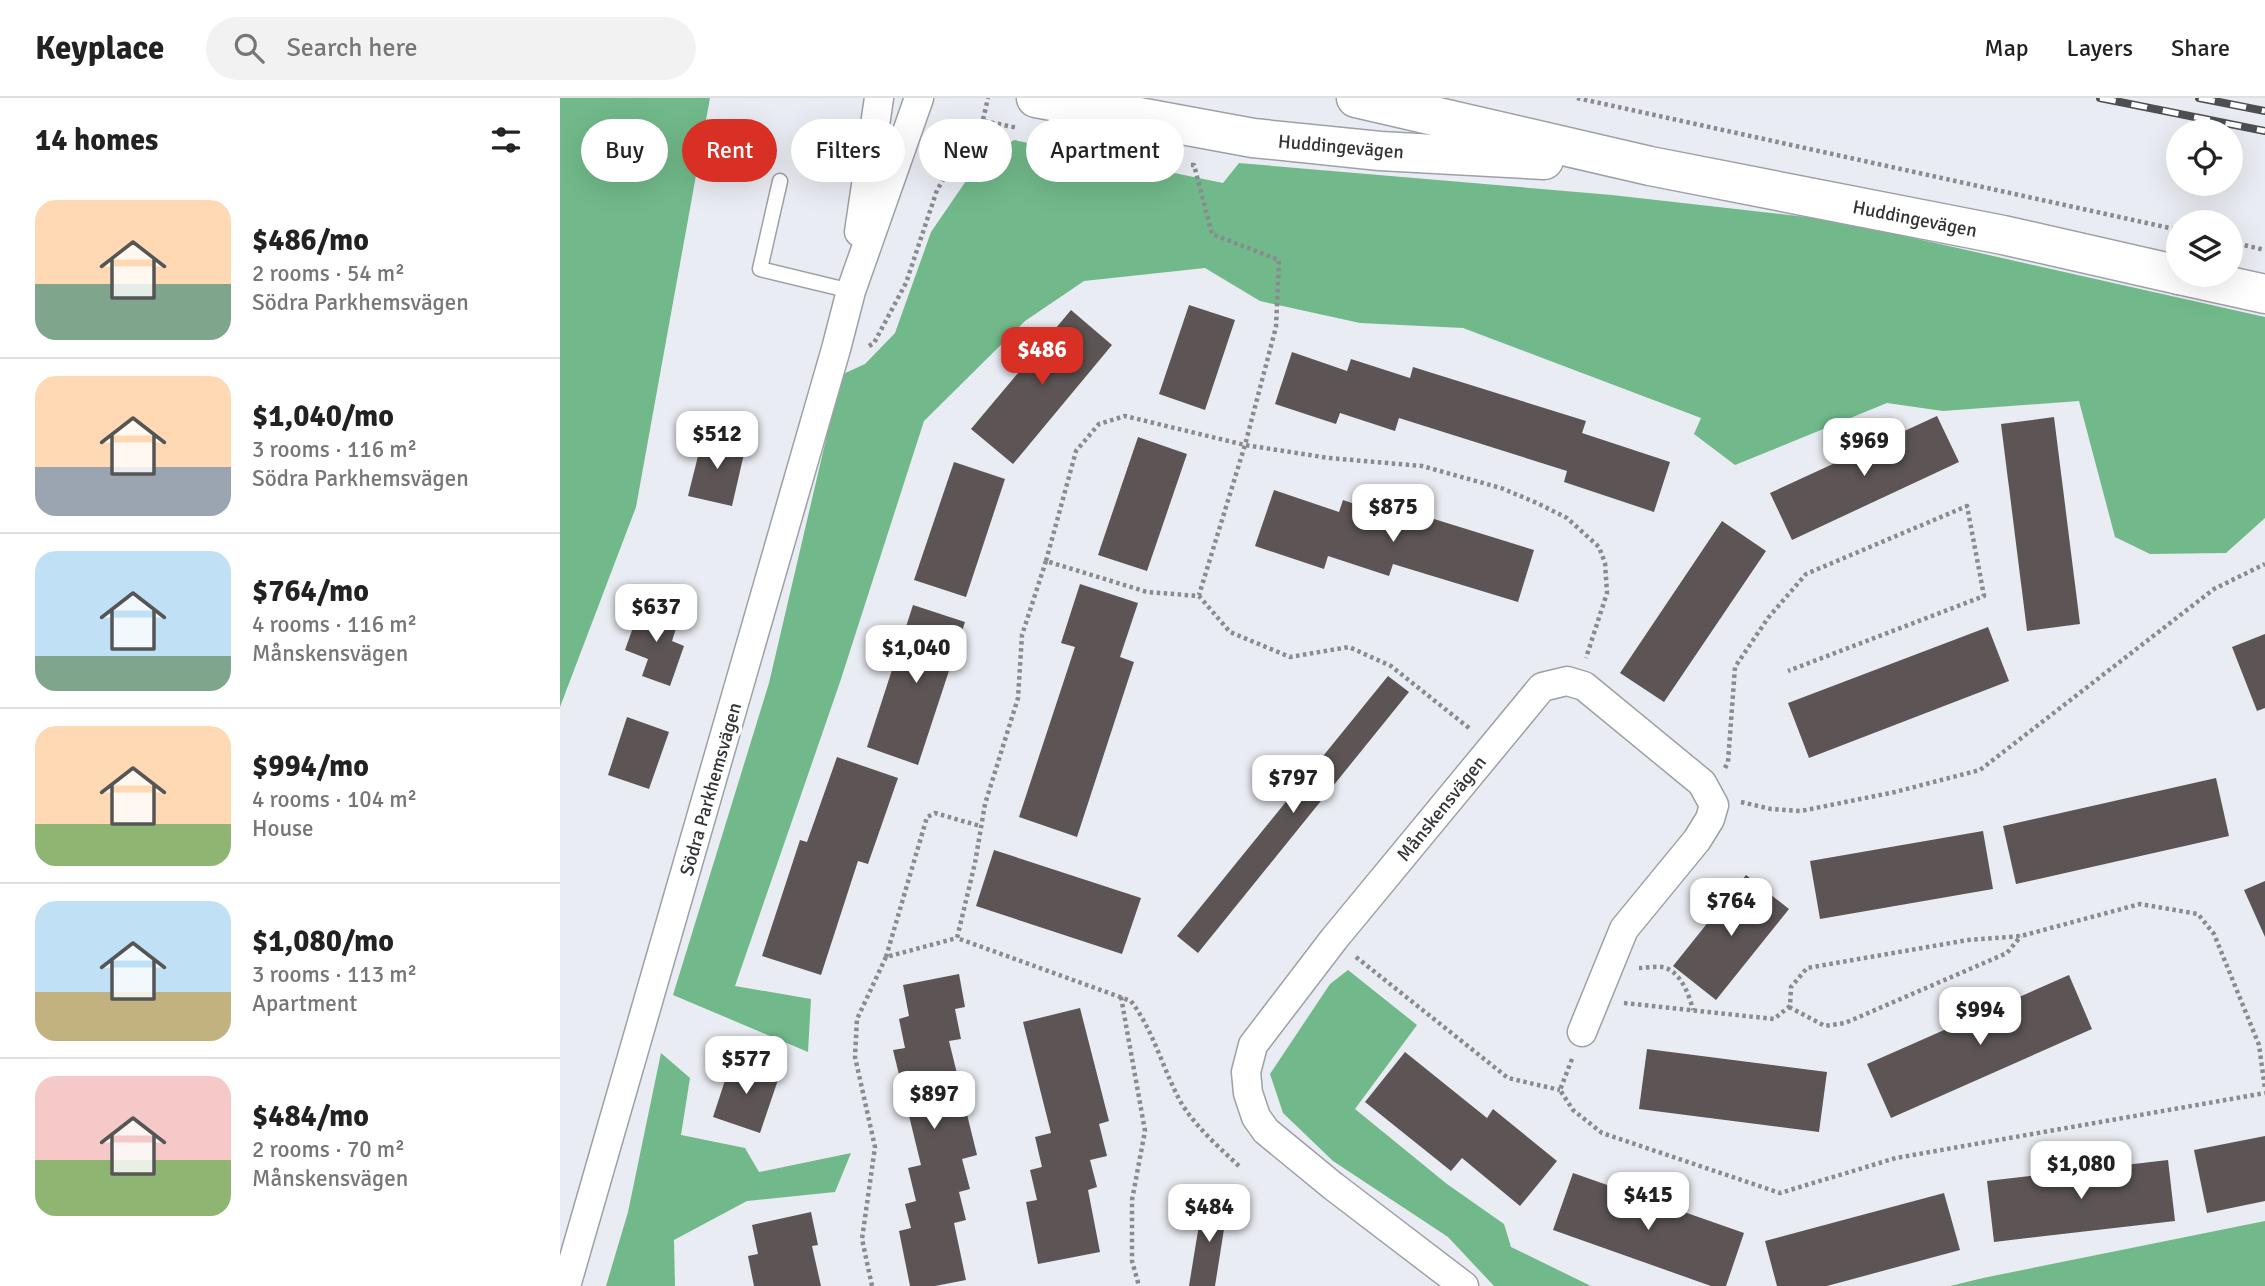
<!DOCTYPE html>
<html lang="en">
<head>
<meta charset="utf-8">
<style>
  body { margin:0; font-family:Signika,sans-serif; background:#f2f2f2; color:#222; height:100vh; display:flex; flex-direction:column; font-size:26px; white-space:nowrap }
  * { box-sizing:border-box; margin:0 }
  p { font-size:23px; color:#767676 }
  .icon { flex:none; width:38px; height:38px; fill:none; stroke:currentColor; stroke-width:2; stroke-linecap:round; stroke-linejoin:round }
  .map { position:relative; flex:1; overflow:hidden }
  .drawer { display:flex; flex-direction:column; background:#fff; width:560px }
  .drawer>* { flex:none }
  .guide { position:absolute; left:21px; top:21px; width:665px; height:63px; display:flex; gap:14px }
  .controls { position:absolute; left:1606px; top:21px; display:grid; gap:14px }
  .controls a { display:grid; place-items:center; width:77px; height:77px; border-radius:50%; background:#fff; box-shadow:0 7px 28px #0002; font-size:35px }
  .price { position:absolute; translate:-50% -60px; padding:0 16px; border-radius:14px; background:#fff; color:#222; font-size:23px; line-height:46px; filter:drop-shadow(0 2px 4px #0008) }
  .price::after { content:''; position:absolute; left:50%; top:42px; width:21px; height:16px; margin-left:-10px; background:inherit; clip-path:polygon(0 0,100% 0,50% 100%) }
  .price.on { background:#d93025; color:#fff }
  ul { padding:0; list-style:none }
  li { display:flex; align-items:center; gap:21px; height:175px; padding:0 35px }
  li+li { border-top:2px solid #e0e0e0 }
  li span { display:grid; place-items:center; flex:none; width:196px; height:140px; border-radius:21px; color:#555 }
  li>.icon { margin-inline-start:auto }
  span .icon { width:84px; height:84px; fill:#fffc; stroke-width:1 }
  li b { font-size:30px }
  h2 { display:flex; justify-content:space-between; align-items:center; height:84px; padding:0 35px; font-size:30px }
  .pill { padding:0 24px; border-radius:32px; background:#fff; box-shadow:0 7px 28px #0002; font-size:24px; line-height:63px }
  .pill.on { background:#d93025; color:#fff }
  header { display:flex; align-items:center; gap:42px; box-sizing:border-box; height:98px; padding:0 35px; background:#fff; border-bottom:2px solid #e0e0e0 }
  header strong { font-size:33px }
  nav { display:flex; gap:38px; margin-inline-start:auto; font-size:24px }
  .search { width:490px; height:63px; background:#f2f2f2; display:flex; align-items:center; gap:18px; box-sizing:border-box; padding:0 24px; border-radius:38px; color:#767676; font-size:26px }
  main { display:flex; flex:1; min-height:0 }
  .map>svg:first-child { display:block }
  .forest { fill:#71b98a }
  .building { fill:#5d5555 }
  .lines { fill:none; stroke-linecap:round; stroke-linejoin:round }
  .lane-casing { stroke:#9ea0a7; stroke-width:17 }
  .street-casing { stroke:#9ea0a7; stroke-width:31 }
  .primary-casing { stroke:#9ea0a7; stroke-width:41 }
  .path { stroke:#898b90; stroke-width:4.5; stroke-dasharray:3.5 3.5; stroke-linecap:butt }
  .lane { stroke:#fff; stroke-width:14 }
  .street { stroke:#fff; stroke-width:28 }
  .primary { stroke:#fff; stroke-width:38 }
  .rail-casing { stroke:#4d4e52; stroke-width:8 }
  .rail { stroke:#fff; stroke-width:5; stroke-dasharray:16; stroke-linecap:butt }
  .labels { text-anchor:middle; stroke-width:7; stroke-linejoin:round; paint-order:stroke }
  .street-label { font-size:19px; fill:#333437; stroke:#fff }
</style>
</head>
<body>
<header>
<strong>Keyplace</strong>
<div class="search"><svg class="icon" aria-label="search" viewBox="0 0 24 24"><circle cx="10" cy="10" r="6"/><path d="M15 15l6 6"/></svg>Search here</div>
<nav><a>Map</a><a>Layers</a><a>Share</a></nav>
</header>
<main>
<section class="drawer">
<h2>14 homes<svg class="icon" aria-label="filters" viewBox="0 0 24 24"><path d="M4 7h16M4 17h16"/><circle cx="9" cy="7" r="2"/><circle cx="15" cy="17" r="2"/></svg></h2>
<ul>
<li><span style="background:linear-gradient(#ffd9b3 60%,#7fa58c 0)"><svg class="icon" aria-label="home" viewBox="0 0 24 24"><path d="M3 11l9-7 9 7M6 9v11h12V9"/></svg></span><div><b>$486/mo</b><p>2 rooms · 54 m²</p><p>Södra Parkhemsvägen</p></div></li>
<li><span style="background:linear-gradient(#ffd9b3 65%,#9aa5b1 0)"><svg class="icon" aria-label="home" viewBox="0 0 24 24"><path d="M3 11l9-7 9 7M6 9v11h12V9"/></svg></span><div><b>$1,040/mo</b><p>3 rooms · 116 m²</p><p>Södra Parkhemsvägen</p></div></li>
<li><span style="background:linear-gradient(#bfe0f5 75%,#7fa58c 0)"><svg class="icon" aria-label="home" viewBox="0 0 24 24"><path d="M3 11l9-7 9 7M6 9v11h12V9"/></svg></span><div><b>$764/mo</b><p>4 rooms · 116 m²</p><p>Månskensvägen</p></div></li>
<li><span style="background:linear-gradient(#ffd9b3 70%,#8fb573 0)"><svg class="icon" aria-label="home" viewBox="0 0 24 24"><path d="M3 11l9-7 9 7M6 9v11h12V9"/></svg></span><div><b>$994/mo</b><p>4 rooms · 104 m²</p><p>House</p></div></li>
<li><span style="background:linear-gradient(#bfe0f5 65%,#c2b280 0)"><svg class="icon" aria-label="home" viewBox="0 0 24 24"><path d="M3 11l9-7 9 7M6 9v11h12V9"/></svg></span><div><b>$1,080/mo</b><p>3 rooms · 113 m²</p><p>Apartment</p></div></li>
<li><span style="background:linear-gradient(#f6c9c9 60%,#8fb573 0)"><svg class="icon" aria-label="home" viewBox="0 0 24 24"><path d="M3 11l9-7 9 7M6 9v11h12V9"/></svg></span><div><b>$484/mo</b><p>2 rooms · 70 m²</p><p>Månskensvägen</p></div></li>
</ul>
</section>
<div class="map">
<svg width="1705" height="1188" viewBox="0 0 1705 1188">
  <rect width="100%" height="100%" fill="#eaecf3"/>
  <g class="forest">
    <polygon points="0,0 150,0 76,409 0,609"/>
    <polygon points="454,42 663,85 679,65 1052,97 1273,122 1705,219 1705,420 1666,455 1590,456 1555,439 1519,303 1383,313 1327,305 1175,367 1134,336 1141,320 903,230 800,225 700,203 645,170 524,183 465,223 364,323 280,584 175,888 251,901 248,954 113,897 209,585 281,277 305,266 335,235 371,134 417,67"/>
    <polygon points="788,872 857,927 795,1011 887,1086 944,1126 951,1149 1031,1188 934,1188 888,1139 773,1063 723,1015 710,976 770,886"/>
    <polygon points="101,955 130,980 121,1037 185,1050 199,1074 291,1055 275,1094 187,1103 114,1142 115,1188 46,1188 68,1114"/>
    <polygon points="1705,1123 1705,1188 1390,1188 1423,1180"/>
  </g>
  <g class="building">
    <polygon points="629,207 675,222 645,312 599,296"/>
    <polygon points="511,212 552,247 453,366 411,331"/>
    <polygon points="732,254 787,273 791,261 850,280 853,269 1026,323 1022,335 1110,364 1094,414 1004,384 1007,373 839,320 835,333 780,315 776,326 715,306"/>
    <polygon points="1377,318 1399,364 1232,442 1210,395"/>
    <polygon points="1494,319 1520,526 1467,533 1441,326"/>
    <polygon points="143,338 186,347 172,408 128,398"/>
    <polygon points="578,339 627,356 587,473 538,457"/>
    <polygon points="394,364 445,381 406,499 354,482"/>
    <polygon points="714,392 779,414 783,402 842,422 845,412 974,452 958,504 833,466 829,478 768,458 764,471 695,448"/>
    <polygon points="1162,423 1206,453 1104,604 1060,575"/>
    <polygon points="520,486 578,505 560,559 574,564 517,739 459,719 515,549 501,545"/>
    <polygon points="81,507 119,521 112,543 124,548 110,588 82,578 88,561 65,552"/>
    <polygon points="353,507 405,524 358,667 307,649"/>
    <polygon points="1428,529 1449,583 1249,660 1228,605"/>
    <polygon points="1705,536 1705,610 1697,613 1672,549"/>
    <polygon points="828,578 849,594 638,855 617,838"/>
    <polygon points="67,619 109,634 89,691 48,677"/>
    <polygon points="277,659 338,680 308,766 298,763 261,877 202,858 240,742 247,744"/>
    <polygon points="1656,680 1669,738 1456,786 1443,728"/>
    <polygon points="1423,733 1433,791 1260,821 1250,763"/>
    <polygon points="434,752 581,800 562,856 416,808"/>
    <polygon points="1186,777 1229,811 1156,902 1113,868"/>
    <polygon points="1705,783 1705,839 1684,792"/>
    <polygon points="399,876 405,909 395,911 401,941 389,943 417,1057 402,1061 410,1091 399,1094 406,1122 394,1125 406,1182 375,1188 350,1188 339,1133 351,1130 345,1106 356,1103 348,1070 361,1067 333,952 345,950 339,921 349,918 343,887"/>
    <polygon points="1509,877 1532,931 1331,1020 1307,966"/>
    <polygon points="520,910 549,1023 539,1026 547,1058 530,1062 537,1089 528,1092 540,1154 478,1166 466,1104 477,1102 470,1072 482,1069 475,1039 491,1035 463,924"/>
    <polygon points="1087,951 1267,974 1259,1034 1079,1011"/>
    <polygon points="845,954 927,1020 933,1011 997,1063 960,1108 902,1060 891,1073 805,1004"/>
    <polygon points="172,961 220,976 200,1035 153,1019"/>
    <polygon points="1705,1038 1705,1103 1647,1115 1634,1052"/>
    <polygon points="1608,1062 1615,1123 1434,1144 1427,1083"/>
    <polygon points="1013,1075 1184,1135 1166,1188 1151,1188 993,1132"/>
    <polygon points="1384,1095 1400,1152 1267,1188 1217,1188 1205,1143"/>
    <polygon points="643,1102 668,1106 655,1188 629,1188"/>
    <polygon points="251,1114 258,1147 252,1148 261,1188 194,1188 188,1158 198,1156 192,1127"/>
  </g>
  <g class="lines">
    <g class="lane-casing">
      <polyline id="lane" points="220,83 200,171 291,193"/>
    </g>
    <g class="street-casing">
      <g id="street">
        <polyline points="299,134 319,0"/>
        <polyline points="6,1188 276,251 291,193 359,0"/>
        <polyline points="904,1188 773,1088 706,1033 696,1019 688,995 686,974 693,947 774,841 982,589 1007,583 1024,588 1142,685 1154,707 1150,721 1137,742 1064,831 1022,934"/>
      </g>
    </g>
    <g class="primary-casing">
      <g id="primary">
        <polyline points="476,0 693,40 820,53 984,62"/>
        <polyline points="796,0 1090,68 1443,137 1619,177"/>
        <polyline points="1619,177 1705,196"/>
      </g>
    </g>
    <g class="path">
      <polyline points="1017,0 1619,132"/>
      <polyline points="424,23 458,30"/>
      <polyline points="631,67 634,67 652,136 719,162 716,229 685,347 639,497"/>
      <polyline points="1671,144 1705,152"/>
      <polyline points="309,248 314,245 346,185 377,92 386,77 417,48 428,0"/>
      <path d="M 486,463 L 462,537 L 458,600 L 425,706 L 415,765 L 397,840 L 571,903 C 593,932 602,968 619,1001 C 634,1028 659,1049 681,1070"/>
      <polyline points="909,630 831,568 789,549 730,559 670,534 639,498 587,494 486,463 516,353 539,326 565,318 685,347 769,360 862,368 941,390 977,405 1007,420 1039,449 1045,465 1047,495 1026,560"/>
      <polyline points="1165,670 1168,664 1175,569 1208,520 1246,476 1407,408 1424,498 1228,573"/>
      <polyline points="1181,704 1211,711 1241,713 1335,694 1420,672 1654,491 1705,466"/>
      <polyline points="326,859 367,719 375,715 420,728"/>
      <polyline points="796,859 948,980 1000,992"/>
      <path d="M 1079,870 C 1086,870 1095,868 1102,869 C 1120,872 1129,896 1133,912"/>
      <polyline points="561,899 585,1033 572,1102 572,1163 579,1188"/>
      <polyline points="1064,905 1214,921 1230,908 1231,889 1247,870 1408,842 1461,838 1580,806 1638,816 1654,836 1699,947 1705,991"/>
      <polyline points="1229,909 1265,928 1285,925 1447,855 1461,838"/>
      <polyline points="1012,961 1000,992 1013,1012 1042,1035 1220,1095 1336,1060 1705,995"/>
      <polyline points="312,1188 302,1141 315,1049 295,959 297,921 326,859 397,840"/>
    </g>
    <use href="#lane" class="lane"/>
    <use href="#street" class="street"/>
    <use href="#primary" class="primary"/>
    <g class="rail-casing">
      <g id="rail">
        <polyline points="1540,0 1705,33"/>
        <polyline points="1639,0 1705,13"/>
      </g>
    </g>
    <use href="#rail" class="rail"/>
  </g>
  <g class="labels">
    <g class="street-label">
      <text transform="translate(781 48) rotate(5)" y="7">Huddingevägen</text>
      <text transform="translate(1355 120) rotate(11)" y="7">Huddingevägen</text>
      <text transform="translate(150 691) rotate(-74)" y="7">Södra Parkhemsvägen</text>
      <text transform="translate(881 710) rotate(-51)" y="7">Månskensvägen</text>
    </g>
  </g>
</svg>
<div class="controls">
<a><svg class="icon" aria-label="locate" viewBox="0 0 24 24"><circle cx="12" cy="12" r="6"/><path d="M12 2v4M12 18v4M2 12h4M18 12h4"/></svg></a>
<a><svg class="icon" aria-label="layers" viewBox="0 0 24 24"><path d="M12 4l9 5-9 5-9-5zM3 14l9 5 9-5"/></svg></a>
</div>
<b class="price on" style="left:482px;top:289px">$486</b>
<b class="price" style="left:157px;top:373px">$512</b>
<b class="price" style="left:1304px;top:380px">$969</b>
<b class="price" style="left:833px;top:446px">$875</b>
<b class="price" style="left:96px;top:546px">$637</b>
<b class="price" style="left:356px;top:587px">$1,040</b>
<b class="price" style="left:733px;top:717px">$797</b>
<b class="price" style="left:1171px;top:840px">$764</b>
<b class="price" style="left:1420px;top:949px">$994</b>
<b class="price" style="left:186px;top:998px">$577</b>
<b class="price" style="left:374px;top:1033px">$897</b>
<b class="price" style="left:1521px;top:1103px">$1,080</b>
<b class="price" style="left:1088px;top:1134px">$415</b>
<b class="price" style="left:649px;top:1146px">$484</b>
<div class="guide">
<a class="pill">Buy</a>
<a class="pill on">Rent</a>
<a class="pill">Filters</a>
<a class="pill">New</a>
<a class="pill">Apartment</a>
</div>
</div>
</main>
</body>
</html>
